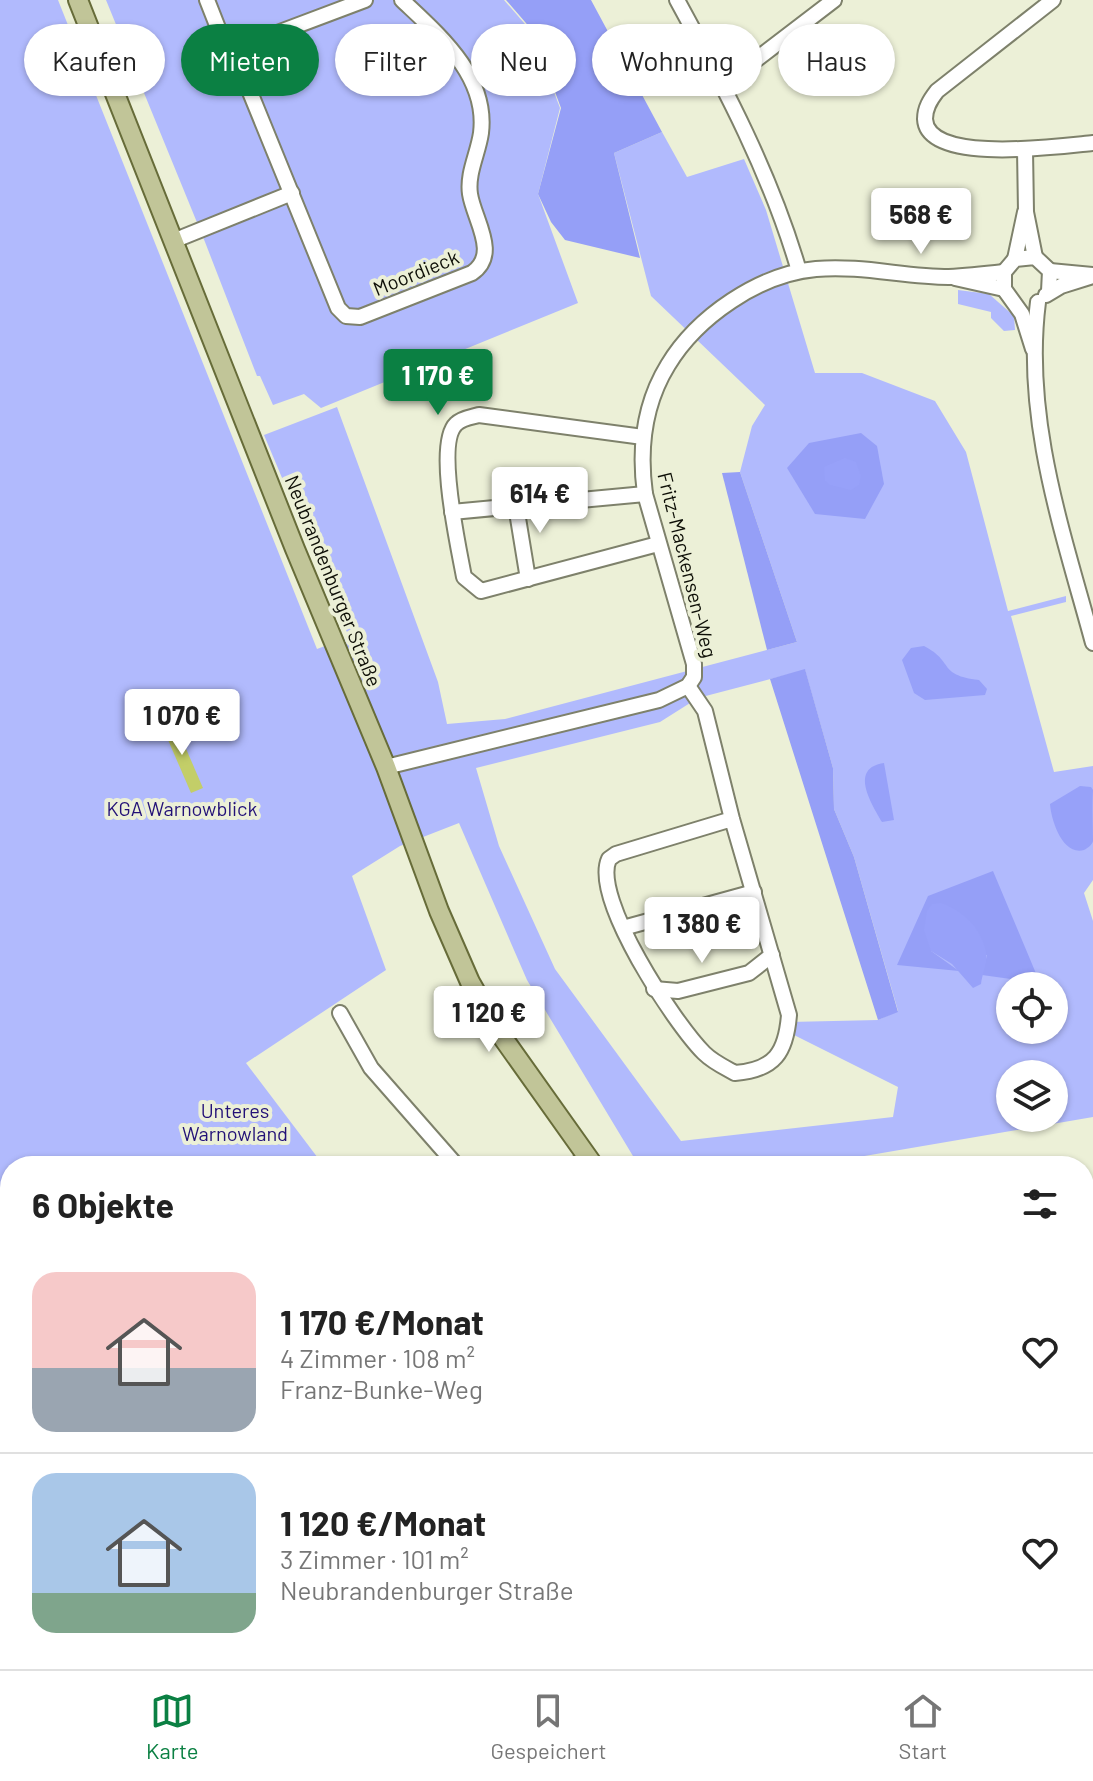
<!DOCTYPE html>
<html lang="de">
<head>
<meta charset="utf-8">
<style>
  body { margin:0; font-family:Barlow,sans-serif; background:#f6f6f6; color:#222; height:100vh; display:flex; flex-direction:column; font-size:30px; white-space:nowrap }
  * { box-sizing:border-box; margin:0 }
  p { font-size:26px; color:#767676 }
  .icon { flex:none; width:44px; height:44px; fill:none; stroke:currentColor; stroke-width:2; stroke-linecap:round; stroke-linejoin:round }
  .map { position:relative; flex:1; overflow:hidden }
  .side { position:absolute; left:0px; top:1156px; width:1094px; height:514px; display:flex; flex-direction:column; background:#fff; border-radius:32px 32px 0 0; box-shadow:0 2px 6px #0004 }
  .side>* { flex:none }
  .banner { position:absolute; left:24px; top:24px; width:1046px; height:72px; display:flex; gap:16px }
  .buttons { position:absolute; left:996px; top:972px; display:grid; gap:16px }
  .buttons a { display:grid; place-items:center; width:72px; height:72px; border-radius:50%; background:#fff; box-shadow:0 2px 6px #0004; font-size:40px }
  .price { position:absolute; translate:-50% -68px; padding:0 18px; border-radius:8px; background:#fff; color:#222; font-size:26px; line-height:52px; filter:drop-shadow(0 2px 4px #0008) }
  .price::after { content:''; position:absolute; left:50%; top:48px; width:24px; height:18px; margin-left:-12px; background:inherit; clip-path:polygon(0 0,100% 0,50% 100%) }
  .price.on { background:#0b8043; color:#fff }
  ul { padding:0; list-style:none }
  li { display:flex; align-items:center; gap:24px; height:200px; padding:0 32px }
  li+li { border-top:2px solid #e0e0e0 }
  li span { display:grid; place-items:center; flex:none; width:224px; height:160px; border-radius:24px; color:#555 }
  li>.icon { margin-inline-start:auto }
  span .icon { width:96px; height:96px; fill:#fffc; stroke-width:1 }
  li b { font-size:34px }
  h2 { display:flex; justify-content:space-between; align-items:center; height:96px; padding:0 32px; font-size:34px }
  .pill { padding:0 28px; border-radius:36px; background:#fff; box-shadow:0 2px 6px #0004; font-size:28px; line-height:72px }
  .pill.on { background:#0b8043; color:#fff }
  .menu { display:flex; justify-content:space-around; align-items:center; height:112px; border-top:2px solid #e0e0e0; background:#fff; font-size:22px; color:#767676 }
  .menu a { display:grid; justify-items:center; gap:4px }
  .menu .on { color:#0b8043 }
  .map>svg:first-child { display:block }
  .green { fill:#b1bafd; fill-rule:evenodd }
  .forest { fill:#959ff7 }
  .water { fill:#97a1f9 }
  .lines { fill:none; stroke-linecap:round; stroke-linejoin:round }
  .stream { stroke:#97a1f9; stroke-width:4 }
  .building { fill:#c3ce68 }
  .minor-casing { stroke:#7e816b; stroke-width:18 }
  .major-casing { stroke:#676c39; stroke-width:22 }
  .minor { stroke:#fff; stroke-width:14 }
  .major { stroke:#c1c598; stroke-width:18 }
  .labels { text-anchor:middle; stroke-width:8; stroke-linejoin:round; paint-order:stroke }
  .street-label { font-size:20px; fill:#0d0e06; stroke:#ecf0d7 }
  .park-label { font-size:20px; fill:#217; stroke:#ecf0d7 }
</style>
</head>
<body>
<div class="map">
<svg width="1093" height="1669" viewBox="0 0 1093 1669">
  <rect width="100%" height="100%" fill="#ecf0d7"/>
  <g class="green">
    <path d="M 0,0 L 58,0 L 317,649 L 349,637 L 264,435 L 337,407 L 438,682 L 447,724 L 505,719 L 797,642 L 740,472 L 752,426 L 765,405 L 651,296 L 614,153 L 662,132 L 687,177 L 744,159 L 766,210 L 815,373 L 862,373 L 935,401 L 966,452 L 1008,611 L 1066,596 L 1066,602 L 1011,616 L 1054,772 L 1093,766 L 1093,880 L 1084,893 L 1093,921 L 1093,1117 L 806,1166 L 639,1166 L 527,980 L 459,823 L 400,846 L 352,876 L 386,970 L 246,1063 L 324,1166 L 10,1166 L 10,1660 L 543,1660 L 549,1669 L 0,1669 ZM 805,670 L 833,768 L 834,809 L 854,857 L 898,1011 L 878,1020 L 789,1022 L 788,1032 L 898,1087 L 893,1117 L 681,1141 L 555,969 L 499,846 L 476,768 L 660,722 L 698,698 ZM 1010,986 L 1054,986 L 1054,1030 L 1010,1030 ZM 1010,1074 L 1054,1074 L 1054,1118 L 1010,1118 Z"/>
    <polygon points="106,0 504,0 531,31 560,108 538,194 578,303 321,408 304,394 273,405 260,376 257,376 205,242"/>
    <polygon points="958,290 989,294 1014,316 1015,330 1004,331 991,318 991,312 958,304"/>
    <polygon points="1093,1643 1093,1669 998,1669 994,1662 1084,1660 1084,1645"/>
    <polygon points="729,1660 914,1660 920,1669 718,1669"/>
  </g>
  <g class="forest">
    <polygon points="506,0 591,0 662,132 614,153 640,258 565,240 551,222 538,194 561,108 532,30"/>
    <polygon points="861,433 877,446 884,484 865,519 815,514 787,468 809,443"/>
    <polygon points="740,472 797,642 767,650 722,473"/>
    <polygon points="805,669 833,768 834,809 854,857 898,1012 878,1020 770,679"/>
    <polygon points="993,871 1040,983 982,975 987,955 931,951 959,971 897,965 928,896"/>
  </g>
  <g class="water">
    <polygon points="845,458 856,462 861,476 859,485 851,490 830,485 825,481 824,467"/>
    <path d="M 924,646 C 955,662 937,675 979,680 L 987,689 L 985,695 L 925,700 L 914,693 L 902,660 L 911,648 Z"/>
    <path d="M 884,763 L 894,820 L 882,822 C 871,803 849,768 884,763 Z"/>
    <path d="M 1080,786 L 1091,787 L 1093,790 C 1092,805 1093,827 1093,841 C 1092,845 1088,848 1084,850 C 1062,856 1051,819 1050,804 Z"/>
    <path d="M 941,903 C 963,911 981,927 986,952 C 988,962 982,974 981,984 L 973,988 L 952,964 L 931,951 L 924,930 L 927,911 L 932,904 Z"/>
    <polygon points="0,1369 10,1375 10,1491 0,1485"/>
    <polygon points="221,1660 319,1660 324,1669 227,1669"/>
  </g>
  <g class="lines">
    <polyline class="stream" points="960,1660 966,1669"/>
  </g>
  <polygon class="building" points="174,721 203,788 191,793 162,726"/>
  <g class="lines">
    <g class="minor-casing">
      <g id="minor">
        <polyline points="207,0 220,33 239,52"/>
        <path d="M 677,0 C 725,88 771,175 799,271"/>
        <path d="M 1053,0 L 937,91 C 930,100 925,108 925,119 C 927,165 1061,146 1093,143"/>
        <path d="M 239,52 L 241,70 L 338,308 L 346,316 L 360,317 L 472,273 C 500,254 474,220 470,194 C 467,173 478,154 481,133 C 488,76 439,35 402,0"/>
        <polyline points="239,52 256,41 365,0"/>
        <polyline points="723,85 834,0"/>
        <polyline points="1025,150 1026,212 1035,257"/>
        <polyline points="173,241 292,193"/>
        <polyline points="1015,259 1025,212"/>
        <polyline points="1050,271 1093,275"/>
        <polyline points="955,278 1004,289"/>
        <polyline points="1046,295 1061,286 1093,276"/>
        <path d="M 1038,302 C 1023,419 1063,532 1093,643"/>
        <polyline points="1033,349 1022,314 1004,289 1004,272 1015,259 1035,257 1050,271 1049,291"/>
        <path d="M 643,437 L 479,415 C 472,417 462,418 456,424 C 435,444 459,549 464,577 L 481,591 L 658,544"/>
        <polyline points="516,506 528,579"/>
        <polyline points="452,512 645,494"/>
        <path d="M 688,686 L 705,711 L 732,819 L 789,1015 C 786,1052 775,1070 735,1073 C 724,1067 713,1062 704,1053 C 675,1024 591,898 609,859 L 616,854 L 732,819"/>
        <path d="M 386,767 L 659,700 L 688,686 L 694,677 L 694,664 L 645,494 C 639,450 644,404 668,365 C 697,317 759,274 816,269 C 861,265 905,277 949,277 C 967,276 986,274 1004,272"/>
        <polyline points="623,928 754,892"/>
        <polyline points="654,989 678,991 749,973 772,955"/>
        <polyline points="340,1013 371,1068 457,1166"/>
        <polyline points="573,1166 587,1157"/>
      </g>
    </g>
    <g class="major-casing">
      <g id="major">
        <polyline points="78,0 295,549 386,767 439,911 470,982 498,1031 594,1166"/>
        <polyline points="942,1660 948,1669"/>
      </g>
    </g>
    <use href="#minor" class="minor"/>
    <use href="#major" class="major"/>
  </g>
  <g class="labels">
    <g class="street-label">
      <text transform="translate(416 273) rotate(-22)" y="7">Moordieck</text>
      <text transform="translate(687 565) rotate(76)" y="7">Fritz-Mackensen-Weg</text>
      <text transform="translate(333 581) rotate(68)" y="7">Neubrandenburger Straße</text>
    </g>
    <g class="park-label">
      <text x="182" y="816">KGA Warnowblick</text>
      <text x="235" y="1118">Unteres<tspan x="235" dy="23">Warnowland</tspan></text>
    </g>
  </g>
</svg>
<div class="buttons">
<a><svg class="icon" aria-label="locate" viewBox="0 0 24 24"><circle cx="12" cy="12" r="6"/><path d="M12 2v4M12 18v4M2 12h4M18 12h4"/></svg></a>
<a><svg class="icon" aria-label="layers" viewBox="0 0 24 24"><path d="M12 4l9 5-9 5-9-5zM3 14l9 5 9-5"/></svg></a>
</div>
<b class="price" style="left:921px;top:256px">568 €</b>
<b class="price on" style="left:438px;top:417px">1 170 €</b>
<b class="price" style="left:540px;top:535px">614 €</b>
<b class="price" style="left:182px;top:757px">1 070 €</b>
<b class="price" style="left:702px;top:965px">1 380 €</b>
<b class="price" style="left:489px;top:1054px">1 120 €</b>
<div class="banner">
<a class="pill">Kaufen</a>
<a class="pill on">Mieten</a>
<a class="pill">Filter</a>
<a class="pill">Neu</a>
<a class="pill">Wohnung</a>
<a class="pill">Haus</a>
</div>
<section class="side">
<h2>6 Objekte<svg class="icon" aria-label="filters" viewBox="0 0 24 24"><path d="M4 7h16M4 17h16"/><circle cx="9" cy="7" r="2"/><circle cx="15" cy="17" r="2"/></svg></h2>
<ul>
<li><span style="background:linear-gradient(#f6c9c9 60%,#9aa5b1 0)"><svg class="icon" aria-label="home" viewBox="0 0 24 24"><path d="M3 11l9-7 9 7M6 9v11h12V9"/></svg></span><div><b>1 170 €/Monat</b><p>4 Zimmer · 108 m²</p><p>Franz-Bunke-Weg</p></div><svg class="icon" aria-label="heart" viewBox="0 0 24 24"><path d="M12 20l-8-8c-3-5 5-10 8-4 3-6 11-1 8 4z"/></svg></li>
<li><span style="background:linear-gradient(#a9c7e8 75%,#7fa58c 0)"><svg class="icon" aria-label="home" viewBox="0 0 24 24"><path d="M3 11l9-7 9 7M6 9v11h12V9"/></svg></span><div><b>1 120 €/Monat</b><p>3 Zimmer · 101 m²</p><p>Neubrandenburger Straße</p></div><svg class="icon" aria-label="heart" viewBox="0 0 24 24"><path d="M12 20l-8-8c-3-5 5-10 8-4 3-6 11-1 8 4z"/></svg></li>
</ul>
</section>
</div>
<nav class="menu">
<a class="on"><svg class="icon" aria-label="map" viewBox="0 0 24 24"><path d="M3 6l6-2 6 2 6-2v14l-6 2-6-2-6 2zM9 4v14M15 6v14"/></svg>Karte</a>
<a><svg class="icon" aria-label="saved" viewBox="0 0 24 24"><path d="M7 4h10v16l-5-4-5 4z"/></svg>Gespeichert</a>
<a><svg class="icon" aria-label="home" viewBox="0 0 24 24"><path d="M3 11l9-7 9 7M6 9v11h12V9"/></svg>Start</a>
</nav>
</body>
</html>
